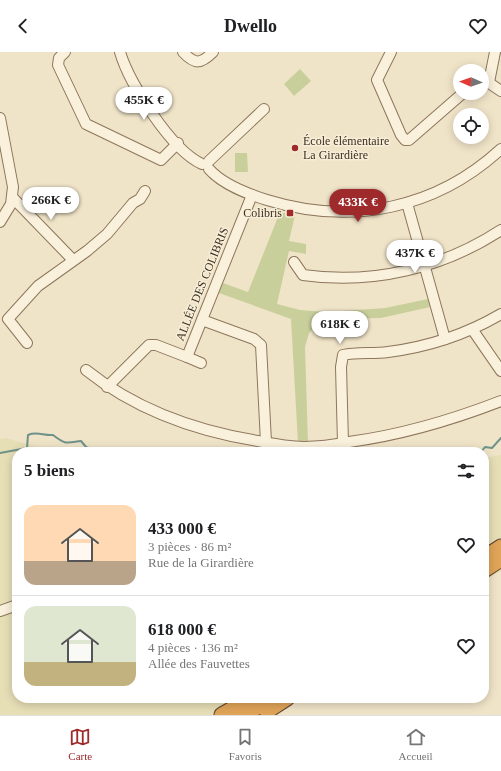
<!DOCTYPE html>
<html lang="fr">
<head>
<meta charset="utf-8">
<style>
  body { margin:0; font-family:"Times New Roman",serif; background:#f2f2f2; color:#202124; height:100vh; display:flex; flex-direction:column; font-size:15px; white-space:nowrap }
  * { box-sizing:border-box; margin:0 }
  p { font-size:13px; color:#757577 }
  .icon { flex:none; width:22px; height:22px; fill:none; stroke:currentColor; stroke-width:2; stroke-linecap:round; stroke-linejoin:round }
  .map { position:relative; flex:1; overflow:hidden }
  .drawer { position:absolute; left:12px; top:395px; width:477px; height:256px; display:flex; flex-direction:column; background:#fff; border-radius:16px; box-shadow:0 2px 10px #0003 }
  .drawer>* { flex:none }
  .needle { width:26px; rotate:272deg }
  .fabs { position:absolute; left:453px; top:12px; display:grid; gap:8px }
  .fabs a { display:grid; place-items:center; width:36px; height:36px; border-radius:50%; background:#fff; box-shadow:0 2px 10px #0003; font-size:20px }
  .price { position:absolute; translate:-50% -34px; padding:0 9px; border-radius:14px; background:#fff; color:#222; font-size:13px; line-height:26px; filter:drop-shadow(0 1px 2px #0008) }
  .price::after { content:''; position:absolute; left:50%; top:24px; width:12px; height:9px; margin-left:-6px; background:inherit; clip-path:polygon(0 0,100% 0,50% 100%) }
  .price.selected { background:#9e2a2b; color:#fff }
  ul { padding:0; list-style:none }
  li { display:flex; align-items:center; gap:12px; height:100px; padding:0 12px }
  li+li { border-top:1px solid #e0e0e0 }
  li span { display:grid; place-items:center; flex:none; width:112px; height:80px; border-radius:12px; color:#555 }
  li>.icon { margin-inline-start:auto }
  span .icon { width:48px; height:48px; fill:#fffc; stroke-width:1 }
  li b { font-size:17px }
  h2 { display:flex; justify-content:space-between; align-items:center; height:48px; padding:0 12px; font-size:17px }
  header { display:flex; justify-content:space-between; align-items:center; height:52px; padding:0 12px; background:#fff; font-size:18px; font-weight:700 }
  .tabs { display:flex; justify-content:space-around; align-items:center; height:56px; border-top:1px solid #e0e0e0; background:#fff; font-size:11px; color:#757577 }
  .tabs a { display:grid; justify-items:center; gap:2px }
  .tabs .selected { color:#9e2a2b }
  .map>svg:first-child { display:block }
  .farmland { fill:#e6deb5 }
  .green { fill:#c9cf9b }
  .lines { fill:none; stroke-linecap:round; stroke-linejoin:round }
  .stream { stroke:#6f938a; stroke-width:2 }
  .minor-casing { stroke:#8d765c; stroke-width:12 }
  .highway-casing { stroke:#5b4430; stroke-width:17 }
  .minor { stroke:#faf1dc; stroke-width:10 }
  .highway { stroke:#e0a458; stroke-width:15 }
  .poi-dot { fill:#9e2a2b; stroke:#f7eed8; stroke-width:1.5 }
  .labels { text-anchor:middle; stroke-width:3; stroke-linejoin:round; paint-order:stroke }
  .poi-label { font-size:12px; fill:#3d2e20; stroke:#f7eed8; text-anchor:start }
  .street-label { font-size:12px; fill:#3d2e20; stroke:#f7eed8 }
</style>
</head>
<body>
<header><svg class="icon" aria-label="back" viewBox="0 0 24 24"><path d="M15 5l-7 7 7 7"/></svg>Dwello<svg class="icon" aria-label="heart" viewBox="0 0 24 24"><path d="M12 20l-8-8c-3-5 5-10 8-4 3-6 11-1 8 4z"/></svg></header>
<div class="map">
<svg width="501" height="663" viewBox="0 0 501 663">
  <rect width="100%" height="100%" fill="#f0e4c8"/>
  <g class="farmland">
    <polygon points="6,386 54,400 17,400 17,646 295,646 265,663 0,663 0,387"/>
    <polygon points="501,403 501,519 484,529 484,406"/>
  </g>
  <g class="green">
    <polygon points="300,17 311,29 294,44 284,32"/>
    <polygon points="235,101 247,101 248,120 235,120"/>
    <polygon points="280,160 295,163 289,189 306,192 306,202 289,199 277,252 300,258 327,260 385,256 428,247 430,255 381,266 328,267 318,272 309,281 305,295 308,391 298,391 291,267 219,241 223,231 248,240"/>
  </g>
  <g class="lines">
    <g class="stream">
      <polyline points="481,400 485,395 492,396 501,386"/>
      <path d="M 0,401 L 27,396 L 28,383 C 37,379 44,384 53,383 C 66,393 66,391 81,389 L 86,395 L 99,400"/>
    </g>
    <g class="minor-casing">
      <g id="minor">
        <polyline points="65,0 59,6 58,13 86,72 161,108 178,91"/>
        <path d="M 120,0 C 129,31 171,98 202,112"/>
        <path d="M 183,0 C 195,13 201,12 213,0"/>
        <polyline points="391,0 377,28 401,83 405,88 409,88 463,41"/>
        <polyline points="482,26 501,39"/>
        <polyline points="489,30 495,0"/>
        <polyline points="0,66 13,135 11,152 0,170"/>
        <polyline points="209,109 264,57"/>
        <path d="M 209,117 C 223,133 248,142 267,148 C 351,174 436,157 501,97"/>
        <polyline points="13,146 73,208"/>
        <polyline points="407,151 445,287"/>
        <path d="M 294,210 L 303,223 C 373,233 443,216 501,178"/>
        <polyline points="202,268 254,287 261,293 266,390"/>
        <polyline points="472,277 501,319"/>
        <polyline points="27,291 8,267 38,234 87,199 107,182 133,151 140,147 145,139"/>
        <polyline points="187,305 201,311"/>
        <path d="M 86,318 C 136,358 196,379 258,389 C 273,392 288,395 304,395 C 319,395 334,393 349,390 C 401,383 452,368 501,349"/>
        <polyline points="107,335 149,293 156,293 187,305 252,143"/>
        <path d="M 343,391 L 341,315 L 343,303 C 357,300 373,302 388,300 C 427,295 467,282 501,262"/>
        <polyline points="0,559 17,553"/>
      </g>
    </g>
    <g class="highway-casing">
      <g id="highway">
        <polyline points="484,506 501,495"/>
        <polyline points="484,518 501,507"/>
        <polyline points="267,659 287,646"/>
        <polyline points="222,663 252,646"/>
        <polyline points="243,663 273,646"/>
      </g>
    </g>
    <use href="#minor" class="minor"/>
    <use href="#highway" class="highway"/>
  </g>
  <g class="poi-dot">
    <circle cx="295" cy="96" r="4"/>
    <rect x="286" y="157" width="8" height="8" rx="2"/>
  </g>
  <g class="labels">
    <g class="poi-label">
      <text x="303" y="93">École élémentaire<tspan x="303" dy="14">La Girardière</tspan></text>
      <text x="282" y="165" text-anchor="end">Colibris</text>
    </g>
    <g class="street-label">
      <text transform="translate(202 232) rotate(-68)" y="4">ALLÉE DES COLIBRIS</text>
    </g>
  </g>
</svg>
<div class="fabs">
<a><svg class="needle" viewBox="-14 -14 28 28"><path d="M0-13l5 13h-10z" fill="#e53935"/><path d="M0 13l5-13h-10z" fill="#757577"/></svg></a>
<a><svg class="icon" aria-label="locate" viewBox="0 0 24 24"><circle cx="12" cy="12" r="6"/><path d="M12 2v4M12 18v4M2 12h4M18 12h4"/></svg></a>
</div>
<b class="price" style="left:144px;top:69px">455K €</b>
<b class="price" style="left:51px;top:169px">266K €</b>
<b class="price selected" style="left:358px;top:171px">433K €</b>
<b class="price" style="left:415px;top:222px">437K €</b>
<b class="price" style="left:340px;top:293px">618K €</b>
<section class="drawer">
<h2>5 biens<svg class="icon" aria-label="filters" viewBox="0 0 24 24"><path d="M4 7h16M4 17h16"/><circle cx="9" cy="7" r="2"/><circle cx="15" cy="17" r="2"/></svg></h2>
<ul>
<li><span style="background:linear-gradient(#ffd9b3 70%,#b9a48a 0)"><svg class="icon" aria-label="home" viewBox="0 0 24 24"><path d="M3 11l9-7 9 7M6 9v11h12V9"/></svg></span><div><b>433 000 €</b><p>3 pièces · 86 m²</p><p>Rue de la Girardière</p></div><svg class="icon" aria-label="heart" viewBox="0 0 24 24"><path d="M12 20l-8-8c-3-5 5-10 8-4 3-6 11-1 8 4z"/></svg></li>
<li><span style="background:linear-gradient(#dfe7d0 70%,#c2b280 0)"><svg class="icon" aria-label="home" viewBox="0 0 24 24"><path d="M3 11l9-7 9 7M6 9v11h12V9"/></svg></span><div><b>618 000 €</b><p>4 pièces · 136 m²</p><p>Allée des Fauvettes</p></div><svg class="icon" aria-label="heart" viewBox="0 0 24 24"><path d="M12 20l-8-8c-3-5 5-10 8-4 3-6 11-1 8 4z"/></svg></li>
</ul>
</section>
</div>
<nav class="tabs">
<a class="selected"><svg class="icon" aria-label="map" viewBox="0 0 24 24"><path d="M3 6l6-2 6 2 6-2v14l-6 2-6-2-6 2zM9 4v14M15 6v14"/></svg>Carte</a>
<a><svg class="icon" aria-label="saved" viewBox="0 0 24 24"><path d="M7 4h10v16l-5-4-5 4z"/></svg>Favoris</a>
<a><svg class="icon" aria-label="home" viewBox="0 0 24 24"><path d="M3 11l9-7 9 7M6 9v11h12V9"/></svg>Accueil</a>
</nav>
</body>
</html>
